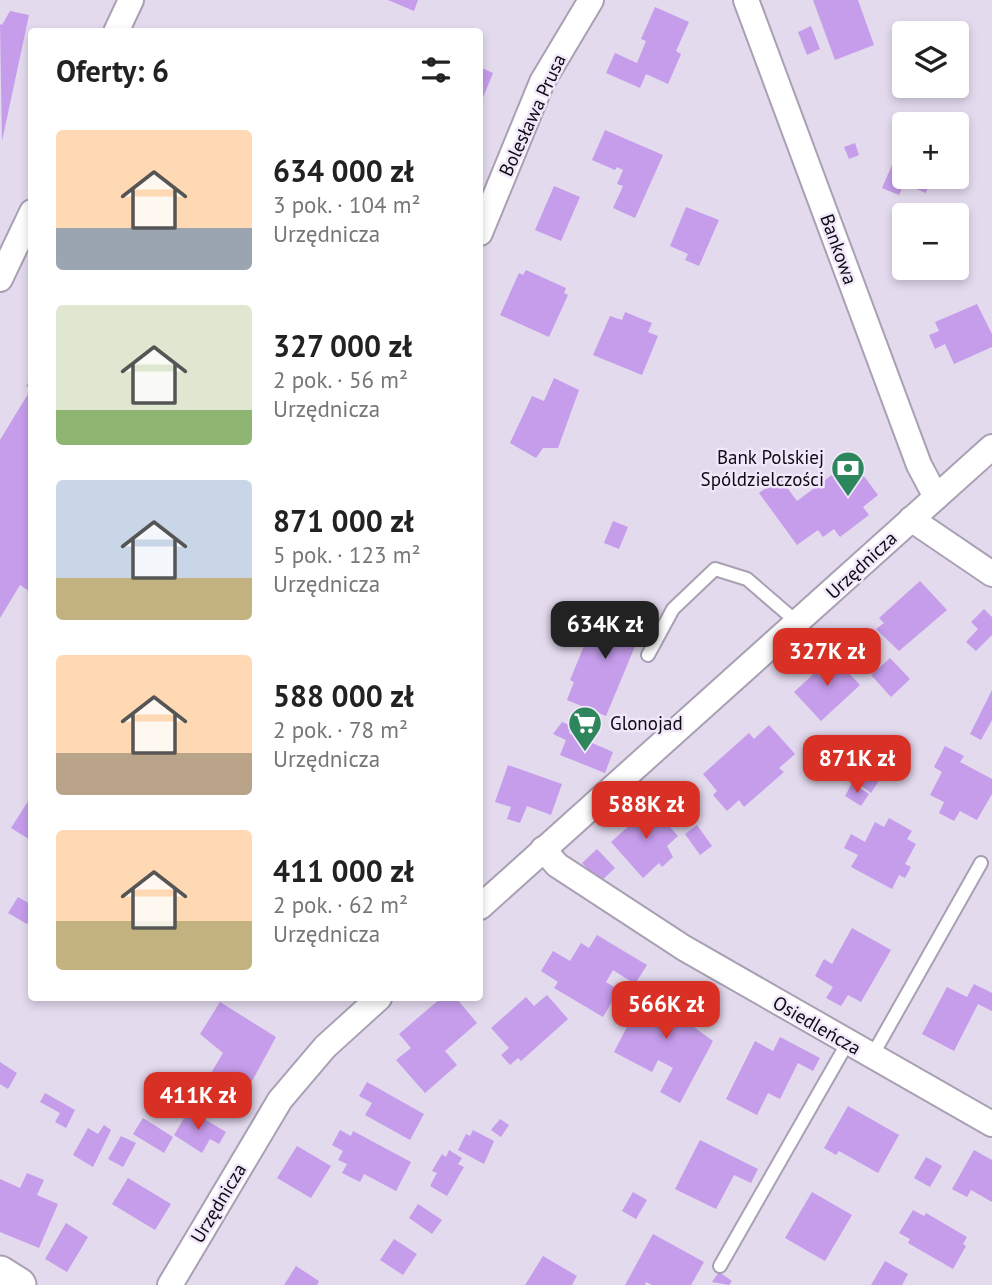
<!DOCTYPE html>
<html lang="pl">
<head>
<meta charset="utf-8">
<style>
  body { margin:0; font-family:"PT Sans",sans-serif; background:#f6f6f6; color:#222; height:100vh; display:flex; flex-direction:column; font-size:26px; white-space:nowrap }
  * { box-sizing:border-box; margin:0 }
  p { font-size:23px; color:#767676 }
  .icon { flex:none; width:38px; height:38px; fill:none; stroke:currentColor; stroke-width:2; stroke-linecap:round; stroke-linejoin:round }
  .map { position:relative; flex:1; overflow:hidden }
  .side { position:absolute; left:28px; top:28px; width:455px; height:973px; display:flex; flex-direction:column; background:#fff; border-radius:7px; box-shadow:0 4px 10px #0003 }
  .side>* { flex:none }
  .tools { position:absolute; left:892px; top:21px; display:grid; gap:14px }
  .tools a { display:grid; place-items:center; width:77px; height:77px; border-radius:7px; background:#fff; box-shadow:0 4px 10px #0003; font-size:35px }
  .price { position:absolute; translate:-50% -60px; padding:0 16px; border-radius:14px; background:#d93025; color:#fff; font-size:23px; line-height:46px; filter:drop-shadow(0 2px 4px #0008) }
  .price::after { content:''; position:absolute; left:50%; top:42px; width:21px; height:16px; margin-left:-10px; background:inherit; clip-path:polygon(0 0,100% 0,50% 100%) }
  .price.active { background:#222; color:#fff }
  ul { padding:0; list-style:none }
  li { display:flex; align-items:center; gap:21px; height:175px; padding:0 28px }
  li span { display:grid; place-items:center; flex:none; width:196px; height:140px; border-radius:7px; color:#555 }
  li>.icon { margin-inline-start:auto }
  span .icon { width:84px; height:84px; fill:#fffc; stroke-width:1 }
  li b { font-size:30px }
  h2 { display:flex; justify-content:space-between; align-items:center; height:84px; padding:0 28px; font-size:30px }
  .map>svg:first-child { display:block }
  .building { fill:#c59deb }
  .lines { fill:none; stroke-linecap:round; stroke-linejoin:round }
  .lane-casing { stroke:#a9a0b3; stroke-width:16 }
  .street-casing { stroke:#a9a0b3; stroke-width:28 }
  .secondary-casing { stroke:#a9a0b3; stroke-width:37 }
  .lane { stroke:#fff; stroke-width:12 }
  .street { stroke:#fff; stroke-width:24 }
  .secondary { stroke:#fff; stroke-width:33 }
  .labels { text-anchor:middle; stroke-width:5; stroke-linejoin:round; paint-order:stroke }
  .street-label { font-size:19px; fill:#0e0b11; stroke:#f1e7fb }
  .poi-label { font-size:19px; fill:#0e0b11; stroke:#f1e7fb; text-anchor:end }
</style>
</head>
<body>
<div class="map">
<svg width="992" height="1285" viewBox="0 0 992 1285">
  <rect width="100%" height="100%" fill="#e3daee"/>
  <g class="building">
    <polygon points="388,0 418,0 414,11"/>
    <polygon points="813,0 858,0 874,45 835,60"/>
    <polygon points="655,7 689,22 676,51 681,54 668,84 646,74 640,88 606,73 615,53 637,63 646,41 641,39"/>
    <polygon points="10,11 29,15 2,141 0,24 2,25"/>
    <polygon points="811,26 820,49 807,55 798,32"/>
    <polygon points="480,67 493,73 480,105"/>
    <polygon points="605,130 663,155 635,218 613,208 623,186 617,184 623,170 617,167 615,170 592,160"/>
    <polygon points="905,135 905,177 931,177 926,193 904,184 899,195 882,188"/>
    <polygon points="855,143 859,155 849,159 844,147"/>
    <polygon points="554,186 580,197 561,241 535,230"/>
    <polygon points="686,207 719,220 699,266 685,260 688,254 670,246"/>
    <polygon points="526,270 566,288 564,293 568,295 549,337 500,315 519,273 523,275"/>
    <polygon points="977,304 992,334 992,347 954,364 945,344 935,349 929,335 939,331 935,322"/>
    <polygon points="625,312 652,323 648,332 658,336 642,375 593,355 610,316 622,320"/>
    <polygon points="32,378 32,593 20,585 0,618 0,440 31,389 26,386"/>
    <polygon points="554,378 579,390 558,448 543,448 536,458 510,443 532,396 544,401"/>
    <polygon points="852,460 878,495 863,507 869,515 840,537 834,529 823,537 818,530 797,545 759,493 780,478 797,501"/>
    <polygon points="613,521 628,527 619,549 604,543"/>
    <polygon points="920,581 947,610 899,651 876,629 884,623 879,618"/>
    <polygon points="606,606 645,622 606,716 567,700 574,682 570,680 591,629 596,631"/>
    <polygon points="984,609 992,617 992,635 976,651 966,642 978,629 971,622"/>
    <polygon points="833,656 860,685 821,721 794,692"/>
    <polygon points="890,658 910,679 891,697 871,675"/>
    <polygon points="992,690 992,720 981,740 970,734"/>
    <polygon points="562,722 572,726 569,733 613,752 605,773 560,755 566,740 553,734"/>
    <polygon points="769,725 795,754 779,768 784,772 744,807 739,800 727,811 713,795 717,791 703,774 749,733 754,739"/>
    <polygon points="846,746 885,771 871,793 830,762"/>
    <polygon points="945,746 964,756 960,762 992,779 992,794 977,820 960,811 954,821 939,813 944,802 930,795 942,772 934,767"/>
    <polygon points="508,765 562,784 551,815 527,806 520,823 507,819 511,807 495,802"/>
    <polygon points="852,783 869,794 861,806 845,796"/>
    <polygon points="32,795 32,841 11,828"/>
    <polygon points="648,802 678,836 667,846 673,857 662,867 659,863 643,878 611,842 640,816 637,813"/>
    <polygon points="889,818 912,831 907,839 916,844 905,864 911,867 905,878 899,875 892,889 851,867 858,855 844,848 851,834 865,842 875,822 884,827"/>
    <polygon points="697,825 712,846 700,855 685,834"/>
    <polygon points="597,849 615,868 600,882 582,863"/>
    <polygon points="18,897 32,905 32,917 27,924 8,913"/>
    <polygon points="852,928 891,950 861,1002 848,995 841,1006 826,998 833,987 815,976 824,959 832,964"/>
    <polygon points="597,935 647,965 635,984 613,970 606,982 619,990 603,1017 554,988 558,982 541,971 553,951 570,961 581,943 589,948"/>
    <polygon points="974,984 992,993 992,1011 978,1004 954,1051 922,1034 947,987 967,997"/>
    <polygon points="665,986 694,1001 684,1020 713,1041 680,1103 660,1092 673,1068 658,1060 652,1072 614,1052 642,998 655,1005"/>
    <polygon points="547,995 568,1019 521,1061 518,1058 510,1065 501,1055 509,1048 491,1028 526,997 534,1006"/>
    <polygon points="441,998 456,998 477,1023 445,1051 457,1065 425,1093 396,1060 411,1048 399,1034"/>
    <polygon points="220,1002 276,1037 245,1094 211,1073 223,1053 200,1034"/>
    <polygon points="780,1037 820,1058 813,1071 798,1063 780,1099 768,1093 757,1115 726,1099 755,1041 773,1051"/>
    <polygon points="0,1062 17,1073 8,1089 0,1084"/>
    <polygon points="367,1082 424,1114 410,1140 365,1115 372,1103 359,1096"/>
    <polygon points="45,1093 75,1110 66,1128 55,1122 60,1113 40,1102"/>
    <polygon points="848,1106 899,1135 878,1173 839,1151 836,1155 824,1148"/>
    <polygon points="189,1110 226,1132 219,1144 210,1139 202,1153 174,1135"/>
    <polygon points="143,1118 173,1137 164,1153 133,1134"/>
    <polygon points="500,1119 509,1125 501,1137 491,1130"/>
    <polygon points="104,1125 111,1130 93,1167 73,1155 88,1128 98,1134"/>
    <polygon points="340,1130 351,1136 353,1131 411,1162 396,1191 364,1174 360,1182 342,1173 347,1164 338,1160 343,1151 332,1145"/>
    <polygon points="473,1130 494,1141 484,1164 458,1150 466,1134 470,1136"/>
    <polygon points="121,1136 136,1143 123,1167 108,1159"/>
    <polygon points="700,1140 758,1169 751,1183 734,1175 716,1209 675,1189"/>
    <polygon points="297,1146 331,1166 311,1198 277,1178"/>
    <polygon points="449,1150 462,1158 458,1164 464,1167 447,1196 430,1186 437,1173 432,1171 442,1154 446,1157"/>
    <polygon points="974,1150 992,1160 992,1202 971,1190 967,1197 952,1189"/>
    <polygon points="926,1157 942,1166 930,1187 914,1178"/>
    <polygon points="27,1173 44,1180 37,1195 58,1204 39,1248 0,1232 0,1179 20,1188"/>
    <polygon points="128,1178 171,1204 155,1230 112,1204"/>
    <polygon points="633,1192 647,1200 636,1219 622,1211"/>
    <polygon points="812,1192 852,1215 825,1261 785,1238"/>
    <polygon points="418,1204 442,1220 432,1234 409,1218"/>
    <polygon points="913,1210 924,1216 926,1213 967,1237 963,1244 966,1246 953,1269 908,1243 910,1239 899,1233"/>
    <polygon points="66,1223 88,1237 67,1272 45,1259"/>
    <polygon points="653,1234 704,1262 691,1285 652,1285 646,1282 645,1285 625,1285"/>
    <polygon points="394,1239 417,1254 403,1275 380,1260"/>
    <polygon points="543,1256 577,1276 572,1285 525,1285"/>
    <polygon points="885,1261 908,1274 902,1285 871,1285"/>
    <polygon points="296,1266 319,1281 317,1285 284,1285"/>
    <polygon points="719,1272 732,1281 729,1285 712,1282"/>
  </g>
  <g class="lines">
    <g class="lane-casing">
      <g id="lane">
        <polyline points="648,655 673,609 715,569 747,579 798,623"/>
        <polyline points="872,1056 981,863"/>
        <polyline points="720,1266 848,1042"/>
      </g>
    </g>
    <g class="street-casing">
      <g id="street">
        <polyline points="746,0 919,465 936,497"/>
        <polyline points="116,32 131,0"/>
        <polyline points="480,233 542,82 591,0"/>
        <polyline points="0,279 32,212"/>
        <polyline points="911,519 992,574"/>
        <polyline points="543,849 557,865 684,948 992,1124"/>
        <polyline points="480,907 992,447"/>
        <polyline points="170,1285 280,1100 325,1047 379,998"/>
      </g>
    </g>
    <g class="secondary-casing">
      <polyline id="secondary" points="0,1273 19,1285"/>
    </g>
    <use href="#lane" class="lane"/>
    <use href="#street" class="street"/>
    <use href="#secondary" class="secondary"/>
  </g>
  <defs>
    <g id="bank-pin" transform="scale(1.75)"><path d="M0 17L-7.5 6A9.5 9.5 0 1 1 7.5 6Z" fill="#2e875c" stroke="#f1e7fb"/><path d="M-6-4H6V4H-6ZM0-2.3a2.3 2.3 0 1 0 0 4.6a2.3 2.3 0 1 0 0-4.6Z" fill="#fff"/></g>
    <g id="supermarket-pin" transform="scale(1.75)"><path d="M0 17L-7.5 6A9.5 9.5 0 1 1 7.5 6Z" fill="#2e875c" stroke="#f1e7fb"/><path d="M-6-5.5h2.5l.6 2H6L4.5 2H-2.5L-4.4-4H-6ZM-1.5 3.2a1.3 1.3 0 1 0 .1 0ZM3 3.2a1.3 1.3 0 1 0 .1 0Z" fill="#fff"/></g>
  </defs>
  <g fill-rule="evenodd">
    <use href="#bank-pin" x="848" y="468"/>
    <use href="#supermarket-pin" x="585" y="723"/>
  </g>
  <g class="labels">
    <g class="street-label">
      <text transform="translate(532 115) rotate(-65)" y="7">Bolesława Prusa</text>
      <text transform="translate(839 249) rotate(70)" y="7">Bankowa</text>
      <text transform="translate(861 565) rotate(-43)" y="7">Urzędnicza</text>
      <text transform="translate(817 1025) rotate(30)" y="7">Osiedleńcza</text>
      <text transform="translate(218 1203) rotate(-59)" y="7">Urzędnicza</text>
    </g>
    <g class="poi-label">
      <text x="824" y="464">Bank Polskiej<tspan x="824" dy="22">Spóldzielczości</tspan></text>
      <text x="610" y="730" text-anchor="start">Glonojad</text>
    </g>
  </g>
</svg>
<div class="tools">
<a><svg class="icon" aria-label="layers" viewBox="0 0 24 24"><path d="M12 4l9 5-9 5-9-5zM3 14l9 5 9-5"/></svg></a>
<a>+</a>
<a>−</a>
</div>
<b class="price active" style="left:605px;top:661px">634K zł</b>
<b class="price" style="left:827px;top:688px">327K zł</b>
<b class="price" style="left:857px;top:795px">871K zł</b>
<b class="price" style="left:646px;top:841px">588K zł</b>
<b class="price" style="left:666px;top:1041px">566K zł</b>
<b class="price" style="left:198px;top:1132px">411K zł</b>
<section class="side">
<h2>Oferty: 6<svg class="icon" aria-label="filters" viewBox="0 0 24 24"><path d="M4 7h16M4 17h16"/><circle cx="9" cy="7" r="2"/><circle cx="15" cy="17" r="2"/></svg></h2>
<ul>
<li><span style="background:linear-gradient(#ffd9b3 70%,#9aa5b1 0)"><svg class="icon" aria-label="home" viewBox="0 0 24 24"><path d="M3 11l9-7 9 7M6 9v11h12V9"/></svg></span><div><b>634 000 zł</b><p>3 pok. · 104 m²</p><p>Urzędnicza</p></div></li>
<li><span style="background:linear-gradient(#dfe7d0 75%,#8fb573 0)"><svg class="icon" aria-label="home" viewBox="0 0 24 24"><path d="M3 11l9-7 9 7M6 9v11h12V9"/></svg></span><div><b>327 000 zł</b><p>2 pok. · 56 m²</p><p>Urzędnicza</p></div></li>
<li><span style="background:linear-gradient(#c9d6e8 70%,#c2b280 0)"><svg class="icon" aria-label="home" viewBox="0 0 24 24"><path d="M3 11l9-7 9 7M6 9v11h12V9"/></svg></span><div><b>871 000 zł</b><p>5 pok. · 123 m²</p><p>Urzędnicza</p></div></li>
<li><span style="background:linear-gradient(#ffd9b3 70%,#b9a48a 0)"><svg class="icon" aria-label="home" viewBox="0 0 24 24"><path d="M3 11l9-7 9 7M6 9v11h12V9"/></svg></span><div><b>588 000 zł</b><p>2 pok. · 78 m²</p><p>Urzędnicza</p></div></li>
<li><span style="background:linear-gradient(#ffd9b3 65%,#c2b280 0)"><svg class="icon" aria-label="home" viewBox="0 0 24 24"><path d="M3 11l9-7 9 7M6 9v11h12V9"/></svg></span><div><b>411 000 zł</b><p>2 pok. · 62 m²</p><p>Urzędnicza</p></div></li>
</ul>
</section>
</div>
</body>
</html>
